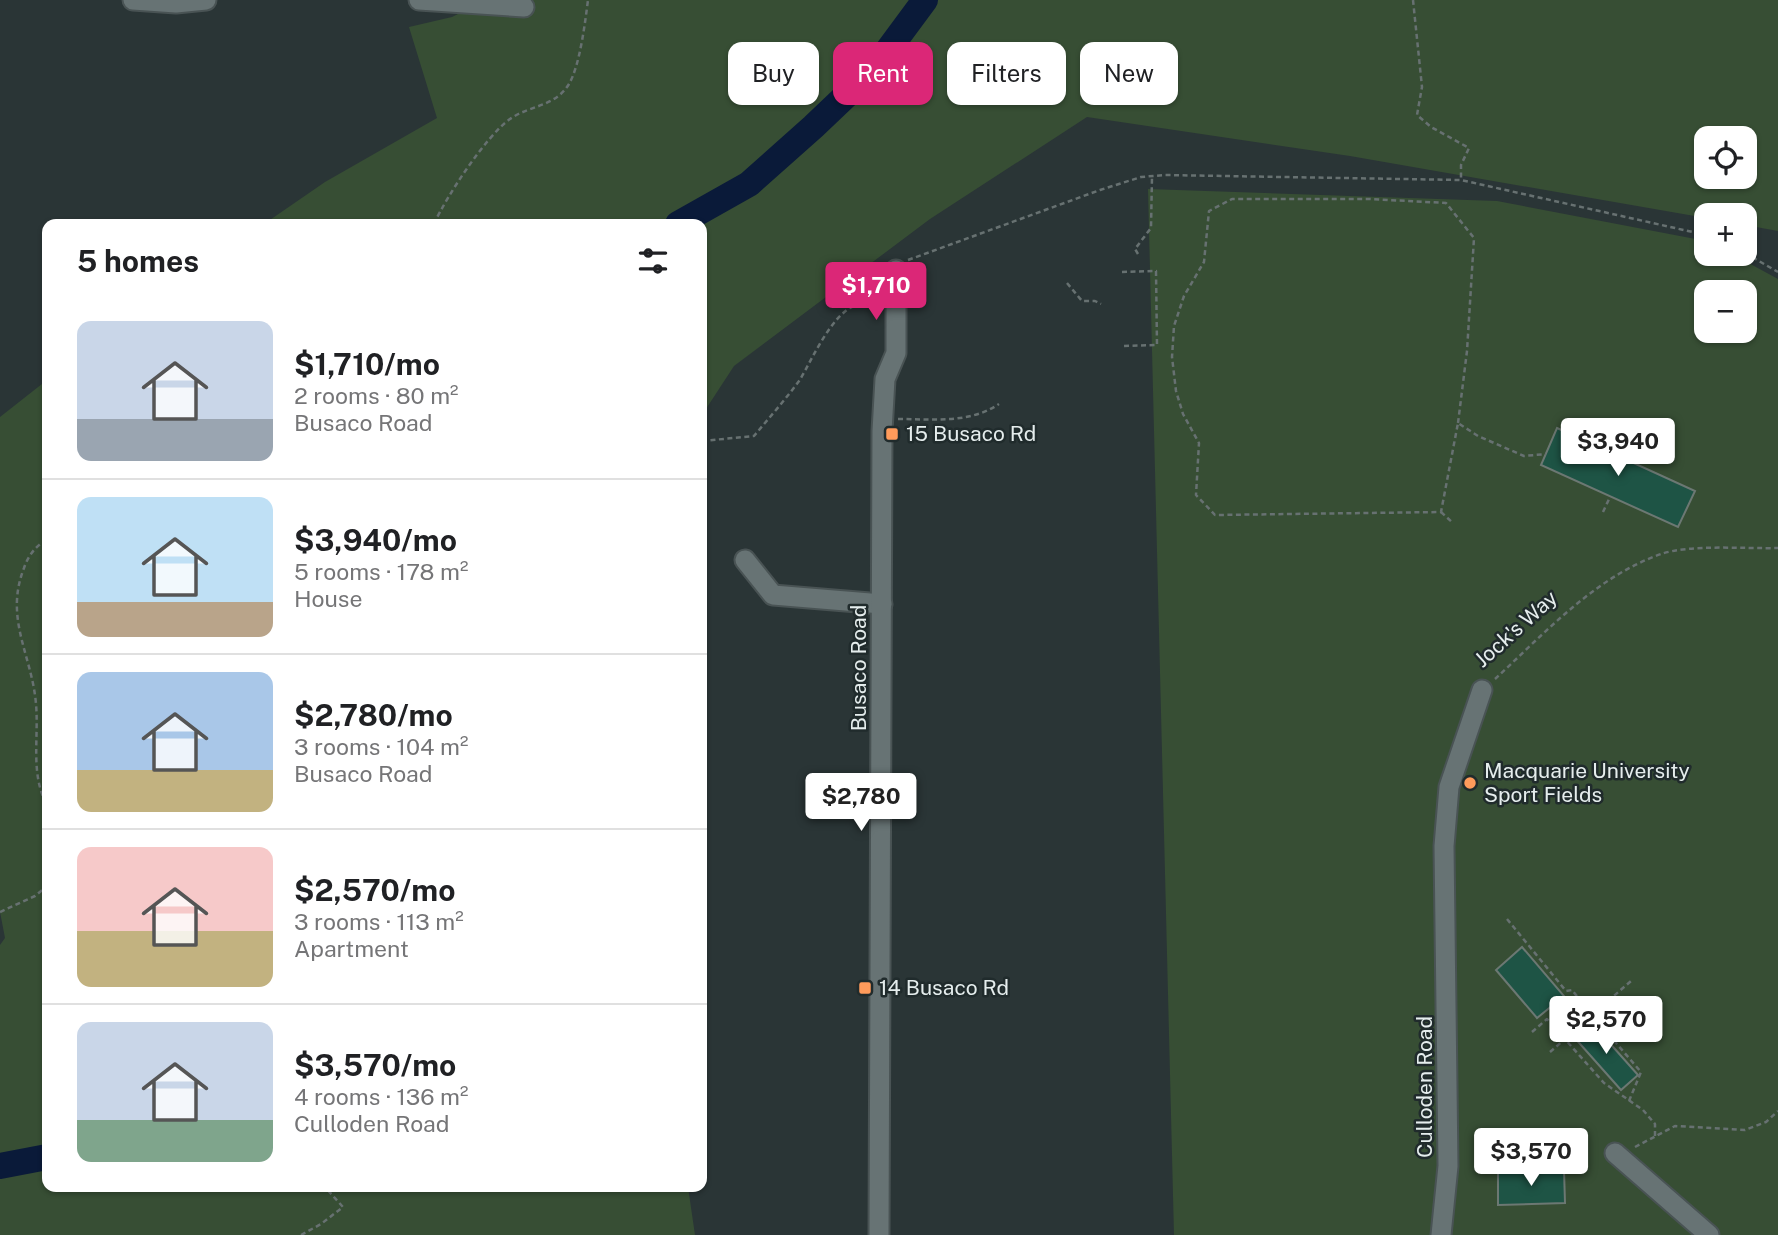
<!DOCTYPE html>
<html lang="en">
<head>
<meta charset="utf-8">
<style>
  body { margin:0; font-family:"Public Sans",sans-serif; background:#f2f2f2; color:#202124; height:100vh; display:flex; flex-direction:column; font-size:26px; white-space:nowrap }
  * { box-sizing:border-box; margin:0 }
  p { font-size:23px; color:#757577 }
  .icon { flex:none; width:38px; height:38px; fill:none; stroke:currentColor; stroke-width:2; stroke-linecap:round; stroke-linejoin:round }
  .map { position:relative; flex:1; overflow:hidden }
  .drawer { position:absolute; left:42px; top:219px; width:665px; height:973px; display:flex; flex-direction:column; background:#fff; border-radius:14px; box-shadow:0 2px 5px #0004 }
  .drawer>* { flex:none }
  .hud { position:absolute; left:728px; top:42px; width:665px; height:63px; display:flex; gap:14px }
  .tools { position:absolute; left:1694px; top:126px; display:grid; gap:14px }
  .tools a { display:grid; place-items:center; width:63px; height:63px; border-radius:14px; background:#fff; box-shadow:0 2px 5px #0004; font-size:35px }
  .price { position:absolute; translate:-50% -60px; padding:0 16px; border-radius:7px; background:#fff; color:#222; font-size:23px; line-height:46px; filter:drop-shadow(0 2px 4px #0008) }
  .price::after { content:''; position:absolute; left:50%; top:42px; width:21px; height:16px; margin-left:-10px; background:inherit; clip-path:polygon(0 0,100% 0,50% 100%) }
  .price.active { background:#db2777; color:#fff }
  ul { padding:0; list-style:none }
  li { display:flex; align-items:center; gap:21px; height:175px; padding:0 35px }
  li+li { border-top:2px solid #e0e0e0 }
  li span { display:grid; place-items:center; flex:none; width:196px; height:140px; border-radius:14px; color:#555 }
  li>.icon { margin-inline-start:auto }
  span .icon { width:84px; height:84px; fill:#fffc; stroke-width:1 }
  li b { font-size:30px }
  h2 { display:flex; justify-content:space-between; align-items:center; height:84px; padding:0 35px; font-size:30px }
  .pill { padding:0 24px; border-radius:14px; background:#fff; box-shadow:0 2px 5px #0004; font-size:24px; line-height:63px }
  .pill.active { background:#db2777; color:#fff }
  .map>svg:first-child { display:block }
  .green { fill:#374e34; fill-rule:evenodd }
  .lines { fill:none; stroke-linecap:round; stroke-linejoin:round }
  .river { stroke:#0a1a39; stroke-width:26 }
  .building { fill:#1e5445; stroke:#6c7873; stroke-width:2 }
  .minor-casing { stroke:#495354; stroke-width:23 }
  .path { stroke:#677171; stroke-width:2.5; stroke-dasharray:5 3.5; stroke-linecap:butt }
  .minor { stroke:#677374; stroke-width:19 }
  .poi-dot { fill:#ff9b5b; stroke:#202b2c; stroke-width:2.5 }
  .labels { text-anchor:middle; stroke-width:5; stroke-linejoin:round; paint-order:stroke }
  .poi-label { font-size:21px; fill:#e5eded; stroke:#202b2c; text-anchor:start }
  .street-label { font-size:21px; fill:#e5eded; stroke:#202b2c }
</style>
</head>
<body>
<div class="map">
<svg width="1778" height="1235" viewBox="0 0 1778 1235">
  <rect width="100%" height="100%" fill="#2a3536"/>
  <g class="green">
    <path d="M 486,0 L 1778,0 L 1778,231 L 1745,225 L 1745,215 L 1706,215 L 1706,218 L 1350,156 L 1087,117 L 930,219 L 734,366 L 702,415 L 702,224 L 264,224 L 325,182 L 437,118 L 409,27 L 452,17 ZM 1706,138 L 1745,138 L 1745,177 L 1706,177 Z"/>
    <path d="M 1148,189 L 1497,201 L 1706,241 L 1706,254 L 1732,254 L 1778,279 L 1778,1235 L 1174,1235 ZM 1706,292 L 1745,292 L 1745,331 L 1706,331 Z"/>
    <polygon points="47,380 47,1186 688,1187 695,1235 0,1235 0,945 5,938 0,912 0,417"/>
  </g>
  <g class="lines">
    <g class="river">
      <polyline points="678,224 749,184 813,127 874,69 925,0"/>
      <polyline points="0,1166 47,1157"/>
    </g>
  </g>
  <g class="building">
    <polygon points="1557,428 1695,491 1678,527 1541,465"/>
    <polygon points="1522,947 1564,996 1537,1018 1496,970"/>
    <polygon points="1590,1021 1638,1075 1621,1090 1573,1036"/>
    <polygon points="1564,1170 1565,1203 1498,1205 1498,1172"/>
  </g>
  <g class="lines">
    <g class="minor-casing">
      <g id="minor">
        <polyline points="133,0 176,3 206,0"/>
        <polyline points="419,0 524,7"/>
        <polyline points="745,560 773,595 882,604"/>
        <polyline points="1615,1153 1709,1235"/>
        <polyline points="879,1235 882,431 885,379 896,353 896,270"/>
        <polyline points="1441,1235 1448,1166 1444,846 1449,787 1482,690"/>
      </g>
    </g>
    <g class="path">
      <polyline points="1413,0 1422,87 1417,115 1431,127 1469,148 1461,165 1461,179"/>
      <path d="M 434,224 C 446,197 486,136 510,119 C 530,105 555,107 569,84 C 580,65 585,23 588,0"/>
      <polyline points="1745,253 1778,272"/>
      <polyline points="1138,254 1135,249 1151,228 1152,177"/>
      <polyline points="908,260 1100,190 1141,177 1165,175 1461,180 1706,235"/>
      <polyline points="1122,272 1156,271 1157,345 1124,346"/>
      <polyline points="1067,283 1082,301 1095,301 1101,304"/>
      <path d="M 898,419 C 933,419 969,424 999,404"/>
      <polyline points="1458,423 1467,351 1474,238 1446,203 1369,199 1232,199 1209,211 1204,262 1184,296 1174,326 1172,357 1176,391 1183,414 1199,443 1196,495 1215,515 1441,512 1458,423 1478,436 1524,456 1546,454"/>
      <path d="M 702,441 L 754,436 C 769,418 785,400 799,381 C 812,362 845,278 878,313"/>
      <polyline points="1441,512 1453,523"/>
      <polyline points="1603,512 1610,497"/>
      <path d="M 47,540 C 36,545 28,556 24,568 C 4,619 32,655 36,704 C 39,738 30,774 47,805"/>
      <path d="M 1495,679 C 1545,633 1595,577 1661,554 C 1691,544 1745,549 1778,548"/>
      <polyline points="0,912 35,896 47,886"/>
      <polyline points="1507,919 1566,991 1572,990 1592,1015"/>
      <polyline points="1532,1032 1547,1019 1604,1083 1643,1110 1655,1124 1655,1138"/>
      <polyline points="1550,1052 1565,1039"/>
      <polyline points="1629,1101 1641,1072 1592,1015 1631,981"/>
      <polyline points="1635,1147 1675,1126 1745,1130 1766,1122 1778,1111"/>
      <polyline points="301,1235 321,1224 343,1207 324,1186"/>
    </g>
    <use href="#minor" class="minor"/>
  </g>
  <g class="poi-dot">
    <rect x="885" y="427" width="14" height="14" rx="3.5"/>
    <circle cx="1470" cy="783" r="7"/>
    <rect x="858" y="981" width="14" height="14" rx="3.5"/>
  </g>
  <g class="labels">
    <g class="poi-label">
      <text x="906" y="441">15 Busaco Rd</text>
      <text x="1484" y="778">Macquarie University<tspan x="1484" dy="24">Sport Fields</tspan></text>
      <text x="879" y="995">14 Busaco Rd</text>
    </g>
    <g class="street-label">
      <text transform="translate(1516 629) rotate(-42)" y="7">Jock's Way</text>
      <text transform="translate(859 668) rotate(-90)" y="7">Busaco Road</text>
      <text transform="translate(1425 1087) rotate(-90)" y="7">Culloden Road</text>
    </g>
  </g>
</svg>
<div class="tools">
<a><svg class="icon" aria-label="locate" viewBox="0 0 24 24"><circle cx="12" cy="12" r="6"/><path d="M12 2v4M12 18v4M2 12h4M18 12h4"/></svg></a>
<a>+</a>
<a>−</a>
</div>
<b class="price active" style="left:876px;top:322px">$1,710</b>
<b class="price" style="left:1618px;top:478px">$3,940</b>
<b class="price" style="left:861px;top:833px">$2,780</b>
<b class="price" style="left:1606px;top:1056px">$2,570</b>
<b class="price" style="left:1531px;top:1188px">$3,570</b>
<div class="hud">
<a class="pill">Buy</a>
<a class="pill active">Rent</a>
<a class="pill">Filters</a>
<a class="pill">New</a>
</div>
<section class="drawer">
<h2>5 homes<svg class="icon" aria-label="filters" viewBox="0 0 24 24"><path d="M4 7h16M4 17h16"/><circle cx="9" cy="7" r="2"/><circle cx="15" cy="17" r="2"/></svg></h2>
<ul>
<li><span style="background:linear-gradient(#c9d6e8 70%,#9aa5b1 0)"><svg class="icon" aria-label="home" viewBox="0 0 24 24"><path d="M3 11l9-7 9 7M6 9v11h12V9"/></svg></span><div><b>$1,710/mo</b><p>2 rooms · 80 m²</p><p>Busaco Road</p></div></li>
<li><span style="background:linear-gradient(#bfe0f5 75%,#b9a48a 0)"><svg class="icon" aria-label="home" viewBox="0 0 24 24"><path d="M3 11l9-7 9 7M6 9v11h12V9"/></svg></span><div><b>$3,940/mo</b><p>5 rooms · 178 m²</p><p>House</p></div></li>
<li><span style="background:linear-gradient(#a9c7e8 70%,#c2b280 0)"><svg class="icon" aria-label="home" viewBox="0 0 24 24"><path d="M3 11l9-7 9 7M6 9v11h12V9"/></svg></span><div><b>$2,780/mo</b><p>3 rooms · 104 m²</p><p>Busaco Road</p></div></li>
<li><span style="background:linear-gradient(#f6c9c9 60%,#c2b280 0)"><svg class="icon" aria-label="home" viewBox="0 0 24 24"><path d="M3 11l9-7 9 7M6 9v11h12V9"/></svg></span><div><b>$2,570/mo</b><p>3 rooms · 113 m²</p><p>Apartment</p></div></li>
<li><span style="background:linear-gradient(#c9d6e8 70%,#7fa58c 0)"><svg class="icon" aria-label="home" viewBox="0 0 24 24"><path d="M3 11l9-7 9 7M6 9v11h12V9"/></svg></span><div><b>$3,570/mo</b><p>4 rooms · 136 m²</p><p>Culloden Road</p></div></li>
</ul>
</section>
</div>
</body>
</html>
